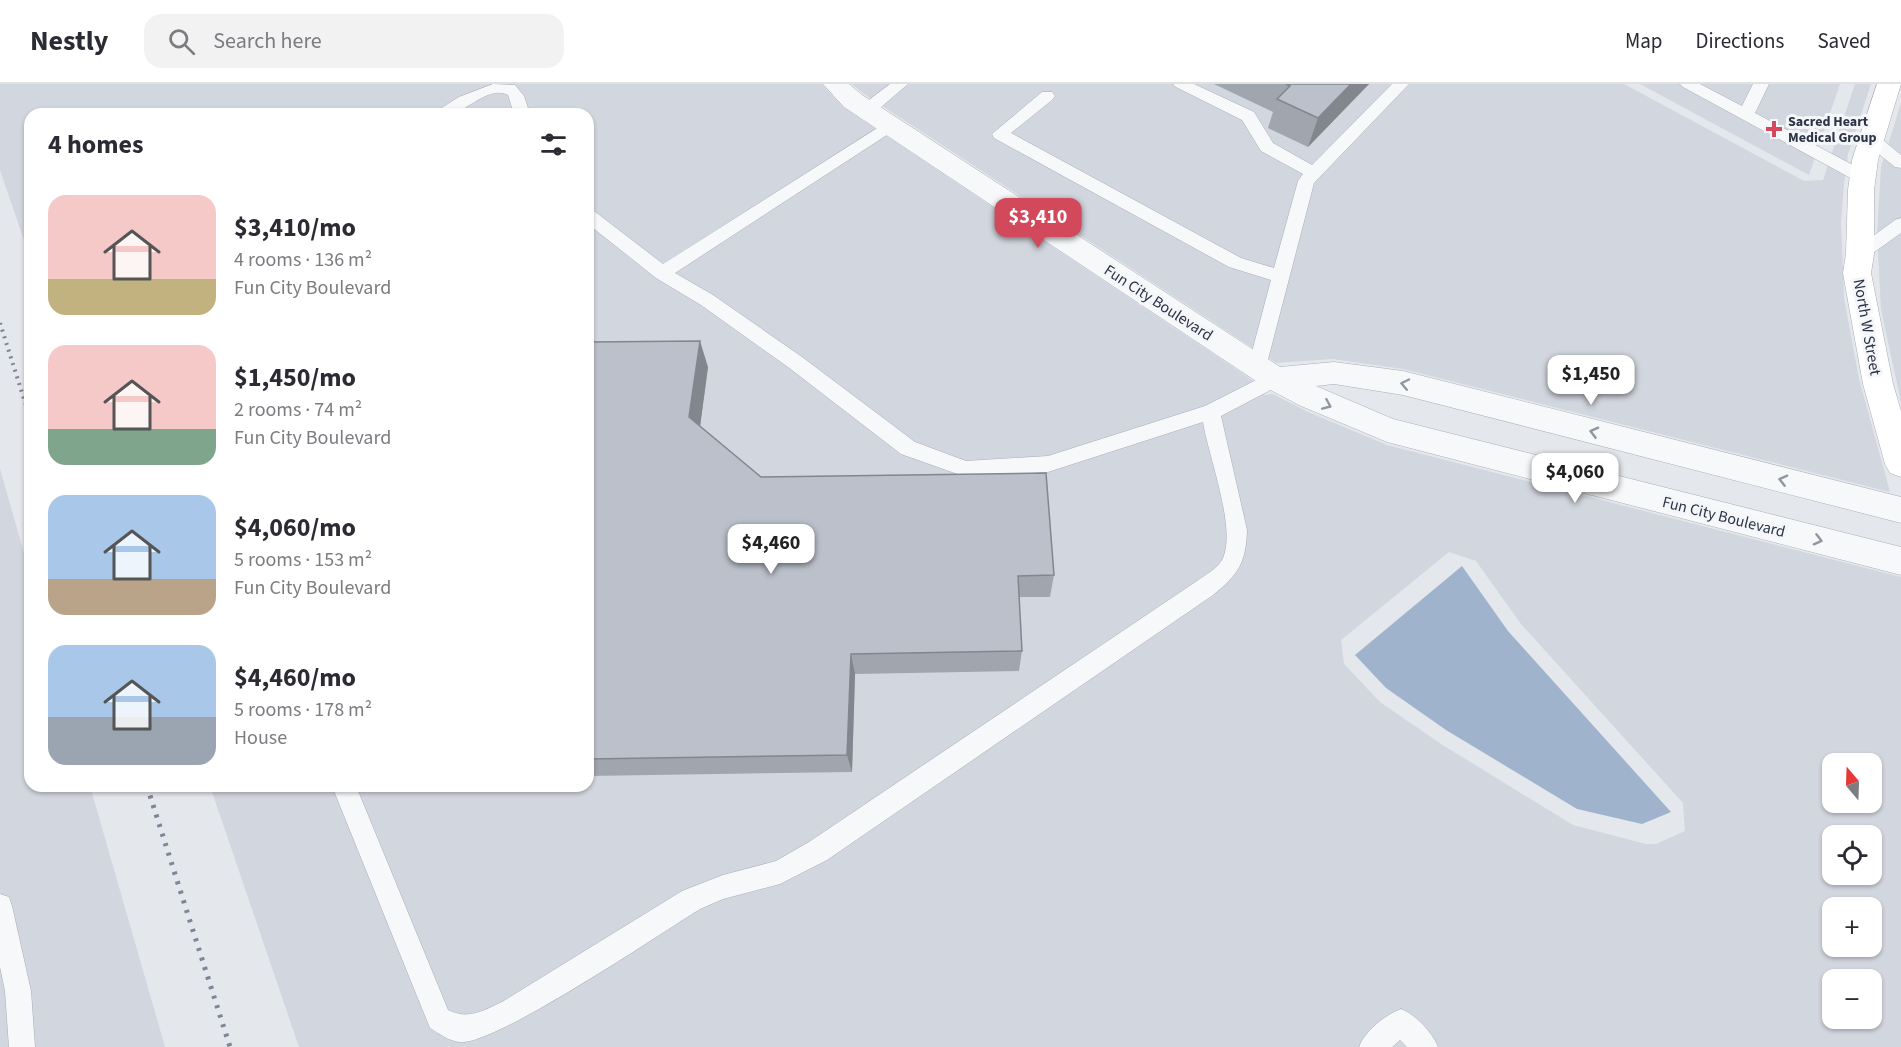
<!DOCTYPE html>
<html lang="en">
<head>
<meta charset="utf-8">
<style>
  body { margin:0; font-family:"Source Sans 3",sans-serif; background:#f2f2f3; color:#2b2b33; height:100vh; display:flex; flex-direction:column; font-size:22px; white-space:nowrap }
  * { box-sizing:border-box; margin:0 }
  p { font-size:20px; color:#7c7c81 }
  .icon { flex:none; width:33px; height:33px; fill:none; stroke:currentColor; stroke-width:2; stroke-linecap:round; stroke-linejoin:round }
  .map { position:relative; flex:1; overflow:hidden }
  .details { position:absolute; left:24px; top:24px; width:570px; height:684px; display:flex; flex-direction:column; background:#fff; border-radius:18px; box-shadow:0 2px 4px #0004 }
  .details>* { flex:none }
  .needle { width:39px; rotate:341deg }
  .tools { position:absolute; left:1822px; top:669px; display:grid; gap:12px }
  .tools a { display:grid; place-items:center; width:60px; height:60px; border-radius:12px; background:#fff; box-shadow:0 2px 4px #0004; font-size:30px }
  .price { position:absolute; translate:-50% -51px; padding:0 14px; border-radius:12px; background:#fff; color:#222; font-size:20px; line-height:39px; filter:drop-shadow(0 2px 3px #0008) }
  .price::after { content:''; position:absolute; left:50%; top:36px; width:18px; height:14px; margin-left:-9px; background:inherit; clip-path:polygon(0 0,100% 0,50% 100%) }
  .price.active { background:#d1495b; color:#fff }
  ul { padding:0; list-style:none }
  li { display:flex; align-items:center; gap:18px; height:150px; padding:0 24px }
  li span { display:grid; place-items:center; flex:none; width:168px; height:120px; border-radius:18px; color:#555 }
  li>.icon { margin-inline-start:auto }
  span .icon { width:72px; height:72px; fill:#fffc; stroke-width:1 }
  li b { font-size:26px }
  h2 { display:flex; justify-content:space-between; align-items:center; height:72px; padding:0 24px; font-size:26px }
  header { display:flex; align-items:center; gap:36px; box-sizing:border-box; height:84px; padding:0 30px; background:#fff; border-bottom:2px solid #e1e1e2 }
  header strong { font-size:28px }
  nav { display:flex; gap:33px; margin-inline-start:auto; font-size:21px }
  .search { width:420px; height:54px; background:#f2f2f3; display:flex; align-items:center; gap:15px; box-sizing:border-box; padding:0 21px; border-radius:18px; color:#7c7c81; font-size:22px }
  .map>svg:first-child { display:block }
  .built { fill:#d2d6de; fill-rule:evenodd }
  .water { fill:#9fb4cc }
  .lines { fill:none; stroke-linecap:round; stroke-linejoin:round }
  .lane-casing { stroke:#a9aeb7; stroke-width:1 }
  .street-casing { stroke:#a9aeb7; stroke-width:1 }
  .secondary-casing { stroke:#a9aeb7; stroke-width:1 }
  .lane { fill:#f7f8fa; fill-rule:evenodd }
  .street { fill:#f7f8fa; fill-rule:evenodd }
  .secondary { fill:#fff; fill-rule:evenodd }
  .rail-far1 { stroke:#7d8696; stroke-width:4; stroke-dasharray:2 5; stroke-linecap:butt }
  .rail { stroke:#7d8696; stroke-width:5; stroke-dasharray:3 7; stroke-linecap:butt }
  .wall { fill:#a1a5ae }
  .shaded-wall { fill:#83868d }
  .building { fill:#bbc0ca; stroke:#83868d; stroke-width:1.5 }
  .oneway { stroke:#9196a0 }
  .poi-dot { fill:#d1495b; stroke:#f4f6f9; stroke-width:2 }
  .labels { text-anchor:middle; stroke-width:6; stroke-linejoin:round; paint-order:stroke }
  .far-poi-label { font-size:14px; font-weight:bold; fill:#2b3445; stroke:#f4f6f9; text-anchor:start }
  .street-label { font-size:16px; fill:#2b3445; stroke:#f4f6f9 }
</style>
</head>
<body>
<header>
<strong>Nestly</strong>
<div class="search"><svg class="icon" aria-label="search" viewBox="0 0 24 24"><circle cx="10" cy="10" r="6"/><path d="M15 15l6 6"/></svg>Search here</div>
<nav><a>Map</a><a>Directions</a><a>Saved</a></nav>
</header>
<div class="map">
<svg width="1901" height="963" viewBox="0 0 1901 963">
  <rect width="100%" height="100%" fill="#e4e7ec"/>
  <g class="built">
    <path d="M 0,0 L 821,0 L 843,23 L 1248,293 L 1261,303 L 1264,311 L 1273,310 L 1308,328 L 1387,361 L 1901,493 L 1901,963 L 299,963 L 210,702 L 588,702 L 588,30 L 30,30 L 30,174 L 0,86 ZM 1449,468 L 1476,477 L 1521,540 L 1683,719 L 1685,747 L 1656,760 L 1646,760 L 1573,741 L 1441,660 L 1380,618 L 1344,580 L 1341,556 ZM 1833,680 L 1872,680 L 1872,718 L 1833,718 ZM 1833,752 L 1872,752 L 1872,790 L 1833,790 ZM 1833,824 L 1872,824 L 1872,862 L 1833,862 ZM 1833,896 L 1872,896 L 1872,934 L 1833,934 Z"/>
    <polygon points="852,0 1624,0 1804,97 1823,96 1855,0 1871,0 1848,70 1844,100 1841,138 1844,214 1859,295 1890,408 1403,285 1332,275 1276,279 864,10"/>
    <polygon points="1640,0 1840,0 1809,91"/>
    <polygon points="1901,19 1901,318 1881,225 1877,150 1881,83"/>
    <polygon points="0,385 30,490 30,702 90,702 165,963 0,963"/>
  </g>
  <polygon class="water" points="1462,482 1508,547 1671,728 1642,740 1577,725 1446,646 1386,604 1355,571"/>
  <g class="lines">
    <g class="lane-casing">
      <g id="lane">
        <path d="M 493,0 L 515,1 L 524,12 L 530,30 L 514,30 L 508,11 C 490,1 468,26 451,30 C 446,31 438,30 432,30 L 459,13 Z"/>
        <polygon points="890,0 908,0 873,30 861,30 859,26 861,22"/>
        <polygon points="1173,0 1194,0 1254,28 1273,59 1312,81 1392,0 1409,0 1314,99 1266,283 1264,288 1257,290 1250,288 1248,283 1271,196 1229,183 994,54 992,50 1042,8 1052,8 1055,12 1052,16 1011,49 1241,174 1274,184 1298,97 1303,90 1261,67 1242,36 1176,3"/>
        <polygon points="1680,0 1700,0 1742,22 1753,0 1769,0 1755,29 1868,89 1870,93 1868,97 1856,97 1683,3"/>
        <path d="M 890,36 L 896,37 L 898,41 L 896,45 L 675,189 L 713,211 L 802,273 L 915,358 L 966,377 L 1048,372 L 1205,322 L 1268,290 L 1275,288 L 1282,290 L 1284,295 L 1282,300 L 1221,332 L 1247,446 C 1246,479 1238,491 1213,511 L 827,776 L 780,800 L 723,815 L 700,825 C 661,849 493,963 459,958 C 449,957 438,949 430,944 L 332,702 L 356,702 L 448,926 C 468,936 483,927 502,918 L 682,807 L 723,791 L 776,777 L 809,758 L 1197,497 C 1205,491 1217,485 1222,476 C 1238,447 1208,371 1203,338 L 1048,388 L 966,393 L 901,370 L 788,283 L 701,221 L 656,194 L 588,140 L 588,125 L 594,127 L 663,180 Z"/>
        <polygon points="1871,50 1877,51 1901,71 1901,84 1895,83 1865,59 1863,55 1865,51"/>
        <polygon points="1901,134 1901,149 1866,174 1860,176 1854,174 1851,170 1854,166 1895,136"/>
        <polygon points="0,810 9,813 12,822 31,907 35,963 9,963 5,907 0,883"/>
        <path d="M 1401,925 C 1416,931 1432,948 1438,963 L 1407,963 L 1400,956 L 1392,963 L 1359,963 C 1365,947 1385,931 1401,925 Z"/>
      </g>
    </g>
    <g class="street-casing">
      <polygon id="street" points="823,0 849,0 862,11 1280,283 1334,278 1403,287 1901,413 1901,439 1403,311 1334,300 1316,302 1393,335 1901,463 1901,491 1387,358 1301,322 1265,303 844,23"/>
    </g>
    <g class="secondary-casing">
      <polygon id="secondary" points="1877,0 1901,0 1878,76 1874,106 1874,170 1871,189 1893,300 1901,327 1901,393 1890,389 1885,380 1863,300 1843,189 1846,170 1848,106 1852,76"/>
    </g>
    <use href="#lane" class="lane"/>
    <use href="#street" class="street"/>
    <use href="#secondary" class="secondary"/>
    <polyline class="rail-far1" points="0,239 30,334"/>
    <polyline class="rail" points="147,702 230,963"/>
  </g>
  <g class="wall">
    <polygon points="1214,0 1369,0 1308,63 1268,44 1273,28"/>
    <polygon points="588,258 708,283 700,342 761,393 1054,491 1050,513 1019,513 1022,567 1019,587 855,590 852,688 588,692"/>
  </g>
  <g class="shaded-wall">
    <polygon points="1351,0 1369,0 1308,63 1318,34"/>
    <polygon points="700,257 708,283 698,358 689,333"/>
    <polygon points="851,570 855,590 852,688 847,671"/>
  </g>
  <g class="building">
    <polygon points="1286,0 1351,0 1318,34 1277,15 1290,2"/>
    <polygon points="700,257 689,333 761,393 1046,389 1054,491 1018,492 1022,567 851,570 847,671 588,675 588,258"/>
  </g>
  <defs><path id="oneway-chevron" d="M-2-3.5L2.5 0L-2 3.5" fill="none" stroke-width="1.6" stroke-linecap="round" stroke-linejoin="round" transform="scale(1.5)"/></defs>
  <g class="oneway">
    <use href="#oneway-chevron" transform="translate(1405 300) rotate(-168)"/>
    <use href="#oneway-chevron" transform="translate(1327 321) rotate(23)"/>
    <use href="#oneway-chevron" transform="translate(1594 348) rotate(-166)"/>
    <use href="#oneway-chevron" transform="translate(1783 396) rotate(-166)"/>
    <use href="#oneway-chevron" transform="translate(1818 456) rotate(14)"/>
  </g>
  <path class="poi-dot" d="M1771 36h6v6h6v6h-6v6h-6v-6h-6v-6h6z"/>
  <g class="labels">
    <g class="far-poi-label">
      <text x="1788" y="42">Sacred Heart<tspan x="1788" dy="16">Medical Group</tspan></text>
    </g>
    <g class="street-label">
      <text transform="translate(1159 218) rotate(33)" y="6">Fun City Boulevard</text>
      <text transform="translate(1868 243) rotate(80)" y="6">North W Street</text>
      <text transform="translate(1724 432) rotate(14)" y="6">Fun City Boulevard</text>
    </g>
  </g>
</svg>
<div class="tools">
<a><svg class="needle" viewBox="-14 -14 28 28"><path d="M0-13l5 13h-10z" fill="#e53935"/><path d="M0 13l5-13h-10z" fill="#7c7c81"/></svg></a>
<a><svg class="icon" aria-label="locate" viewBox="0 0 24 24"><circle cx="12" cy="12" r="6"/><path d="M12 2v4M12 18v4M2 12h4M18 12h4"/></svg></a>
<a>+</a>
<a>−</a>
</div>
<b class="price active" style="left:1038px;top:165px">$3,410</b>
<b class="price" style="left:1591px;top:322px">$1,450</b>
<b class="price" style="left:1575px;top:420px">$4,060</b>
<b class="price" style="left:771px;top:491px">$4,460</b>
<section class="details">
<h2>4 homes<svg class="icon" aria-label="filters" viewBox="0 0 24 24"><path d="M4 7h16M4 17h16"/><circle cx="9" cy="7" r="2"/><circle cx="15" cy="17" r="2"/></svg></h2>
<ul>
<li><span style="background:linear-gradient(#f6c9c9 70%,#c2b280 0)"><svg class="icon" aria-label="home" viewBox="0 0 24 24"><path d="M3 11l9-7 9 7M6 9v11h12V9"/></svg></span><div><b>$3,410/mo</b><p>4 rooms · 136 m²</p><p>Fun City Boulevard</p></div></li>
<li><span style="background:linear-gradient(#f6c9c9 70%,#7fa58c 0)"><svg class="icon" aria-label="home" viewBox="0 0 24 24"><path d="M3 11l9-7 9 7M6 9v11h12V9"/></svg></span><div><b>$1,450/mo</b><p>2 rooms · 74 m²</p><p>Fun City Boulevard</p></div></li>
<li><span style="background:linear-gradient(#a9c7e8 70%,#b9a48a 0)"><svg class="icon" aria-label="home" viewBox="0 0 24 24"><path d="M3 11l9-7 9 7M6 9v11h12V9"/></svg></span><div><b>$4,060/mo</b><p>5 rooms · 153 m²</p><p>Fun City Boulevard</p></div></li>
<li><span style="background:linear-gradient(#a9c7e8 60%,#9aa5b1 0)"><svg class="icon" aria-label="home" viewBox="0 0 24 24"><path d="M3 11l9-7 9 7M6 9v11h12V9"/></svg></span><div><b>$4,460/mo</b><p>5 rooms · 178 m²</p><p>House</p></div></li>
</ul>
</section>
</div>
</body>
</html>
